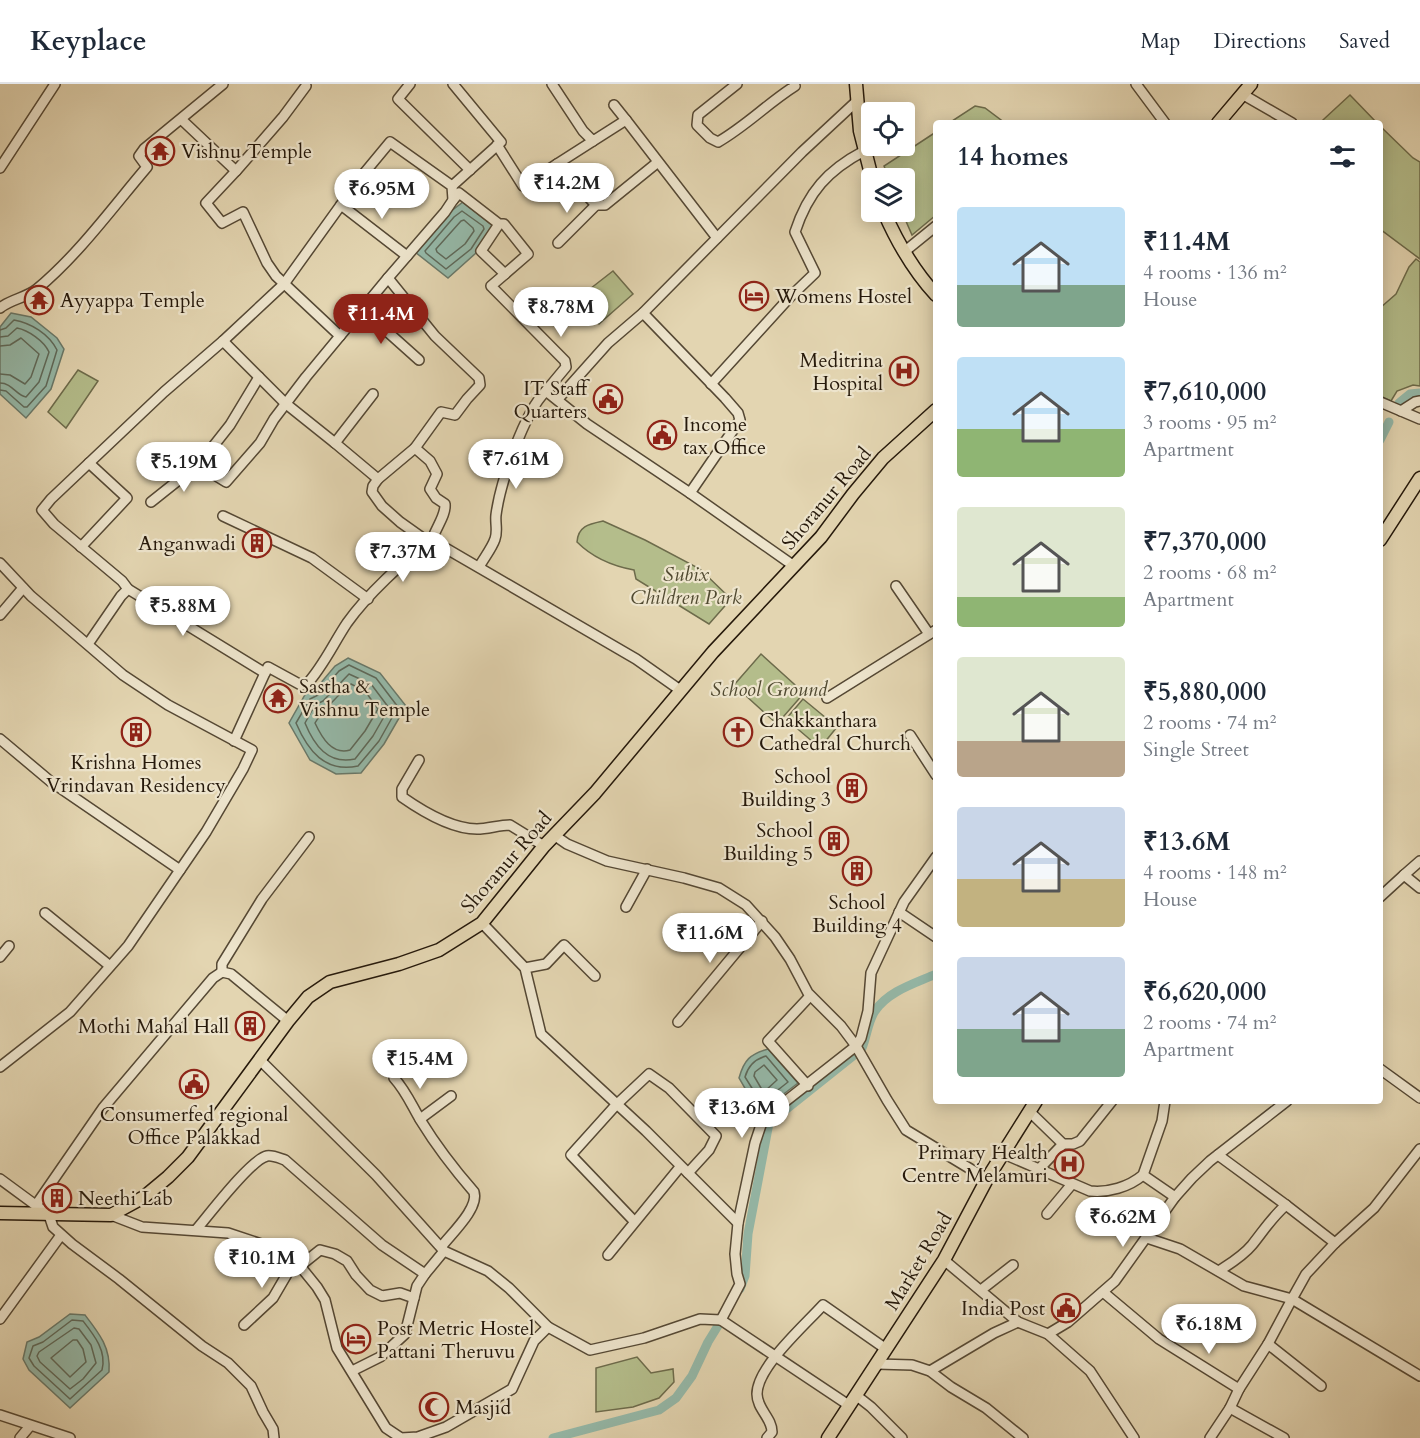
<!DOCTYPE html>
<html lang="en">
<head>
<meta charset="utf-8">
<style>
  body { margin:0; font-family:Cardo,serif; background:#f6f6f7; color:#1f2937; height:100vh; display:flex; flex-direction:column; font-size:22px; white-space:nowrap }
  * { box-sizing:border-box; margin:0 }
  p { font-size:20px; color:#747a83 }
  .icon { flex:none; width:33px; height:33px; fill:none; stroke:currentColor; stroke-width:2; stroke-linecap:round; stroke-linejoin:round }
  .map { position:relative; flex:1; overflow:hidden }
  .details { position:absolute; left:933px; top:36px; width:450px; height:984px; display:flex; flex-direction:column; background:#fff; border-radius:6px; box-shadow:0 3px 15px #0003 }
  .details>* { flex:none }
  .buttons { position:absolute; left:861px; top:18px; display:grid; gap:12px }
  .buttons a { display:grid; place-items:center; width:54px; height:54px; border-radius:6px; background:#fff; box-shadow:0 3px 15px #0003; font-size:30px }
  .price { position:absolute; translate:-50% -51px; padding:0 14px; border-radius:21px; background:#fff; color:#222; font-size:20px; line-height:39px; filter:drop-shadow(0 2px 3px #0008) }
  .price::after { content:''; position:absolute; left:50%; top:36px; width:18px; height:14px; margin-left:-9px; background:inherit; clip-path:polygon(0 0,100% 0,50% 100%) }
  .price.current { background:#8f2418; color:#fff }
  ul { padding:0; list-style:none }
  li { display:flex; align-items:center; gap:18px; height:150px; padding:0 24px }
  li span { display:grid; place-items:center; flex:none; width:168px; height:120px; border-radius:6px; color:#555 }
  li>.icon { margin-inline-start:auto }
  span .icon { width:72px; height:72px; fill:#fffc; stroke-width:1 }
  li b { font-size:26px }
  h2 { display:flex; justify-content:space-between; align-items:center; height:72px; padding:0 24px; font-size:26px }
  header { display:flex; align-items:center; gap:36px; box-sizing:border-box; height:84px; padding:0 30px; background:#fff; border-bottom:2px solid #e0e1e3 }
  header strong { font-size:28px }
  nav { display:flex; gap:33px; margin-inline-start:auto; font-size:21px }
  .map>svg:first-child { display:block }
  .green { fill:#b4bd8b; stroke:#6d6b4b; stroke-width:1.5 }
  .water { fill:#95b9a9; stroke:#69796a; stroke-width:1.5 }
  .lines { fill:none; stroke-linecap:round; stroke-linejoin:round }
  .shore { stroke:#5e695a; stroke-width:1.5 }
  .canal { stroke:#95b9a9; stroke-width:9 }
  .minor-casing { stroke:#554834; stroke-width:12 }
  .major-casing { stroke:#26190b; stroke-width:15 }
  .minor { stroke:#ede4cc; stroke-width:9 }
  .major { stroke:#e3d5b1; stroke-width:12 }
  .labels { text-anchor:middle; stroke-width:4.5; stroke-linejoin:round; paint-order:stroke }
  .poi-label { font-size:20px; fill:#26190b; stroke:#ede4cc; text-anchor:start }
  .street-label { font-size:20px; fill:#26190b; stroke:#ede4cc }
  .park-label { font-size:20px; font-style:italic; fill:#514a31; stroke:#ede4cc }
</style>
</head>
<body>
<header>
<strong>Keyplace</strong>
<nav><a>Map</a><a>Directions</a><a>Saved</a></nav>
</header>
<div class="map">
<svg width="1420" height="1354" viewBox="0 0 1420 1354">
  <rect width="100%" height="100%" fill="#e3d5b1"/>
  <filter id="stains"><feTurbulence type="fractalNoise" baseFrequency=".00333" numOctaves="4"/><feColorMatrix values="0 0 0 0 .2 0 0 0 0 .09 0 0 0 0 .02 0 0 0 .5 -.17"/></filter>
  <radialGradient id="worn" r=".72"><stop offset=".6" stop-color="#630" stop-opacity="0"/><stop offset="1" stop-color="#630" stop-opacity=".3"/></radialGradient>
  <g class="green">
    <polygon points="1350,11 1377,39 1320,39 1324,35"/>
    <polygon points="975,22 985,24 1005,39 949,39"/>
    <polygon points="1380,42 1413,74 1420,78 1420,175 1380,145"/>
    <polygon points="936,48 936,131 912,151 902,128 904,128 904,94 889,94 884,82"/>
    <polygon points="1416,175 1420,178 1420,302 1413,301 1397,307 1391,317 1380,312 1380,224 1396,210 1409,183"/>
    <polygon points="613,187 633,210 599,240 577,215"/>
    <polygon points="78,286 98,297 66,344 48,328"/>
    <path d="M 603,437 L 645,456 L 700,485 L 731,515 L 709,540 L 636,495 L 634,486 C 612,482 593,474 577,458 C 578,442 589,440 603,437 Z"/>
    <polygon points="761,570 804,609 777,640 734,601"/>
    <polygon points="803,615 837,643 820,664 786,635"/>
    <polygon points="637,1273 651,1289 673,1285 674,1298 659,1314 633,1323 596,1328 596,1284"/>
  </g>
  <g class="water">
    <polygon points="463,118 493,142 476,169 448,194 415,168 450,128"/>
    <polygon points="11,229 31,233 57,254 64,265 51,305 26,334 0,310 0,243"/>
    <polygon points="348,574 380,589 406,622 384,660 361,689 336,690 310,676 289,639 306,609 314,607 335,582"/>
    <path d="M 768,965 L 798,999 L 763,1026 L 750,1013 L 739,994 C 744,976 750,970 768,965 Z"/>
    <path d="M 70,1230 L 85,1231 C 99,1249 111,1264 109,1288 L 70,1324 L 29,1286 L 23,1275 L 27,1258 L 39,1253 Z"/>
  </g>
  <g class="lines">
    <g class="shore">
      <polygon points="462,127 483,142 484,145 471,165 446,185 426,169 425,167 454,133"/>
      <polygon points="461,137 464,136 473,144 474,147 465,160 446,175 437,168 436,165"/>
      <path d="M 0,246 L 6,244 L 14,236 C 31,239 49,250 57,266 L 46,302 L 27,323 L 24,323 L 6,307 L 0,306"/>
      <path d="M 0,253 L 8,252 L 17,244 C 28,246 44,257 49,268 L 39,298 L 26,313 C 16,311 12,299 0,299"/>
      <polyline points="0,262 10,261 21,254 39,270 31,293 25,300 10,291 0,290"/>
      <path d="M 349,581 L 376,594 L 398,623 L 379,657 L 358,682 C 325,689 308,667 296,639 L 310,615 L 318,611 L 339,587 Z"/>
      <path d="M 349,590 L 371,600 L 389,624 L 373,652 L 355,675 C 328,681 314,661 305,639 L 315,621 L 323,617 Z"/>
      <path d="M 351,600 L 365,607 L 378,625 L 365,647 L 350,666 C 332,671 322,654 315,639 C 320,630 342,607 351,600 Z"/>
      <path d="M 766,972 L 788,998 L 764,1017 L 755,1009 L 745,993 C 748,982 755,975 766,972 Z"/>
      <polygon points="764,981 777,996 765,1007 761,1004 754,992 755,988"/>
      <path d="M 72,1236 L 83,1237 C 94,1251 107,1267 102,1286 L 70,1315 L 34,1282 L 29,1274 L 33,1262 L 43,1258 Z"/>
      <polygon points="74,1244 79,1245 91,1261 96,1279 83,1295 70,1305 40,1278 37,1272 39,1268"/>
      <polygon points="73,1256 77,1256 83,1265 86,1278 70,1293 51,1274"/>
    </g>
    <g class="canal">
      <polyline points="1399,319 1410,310 1420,309"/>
      <polyline points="1380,356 1389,338"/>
      <path d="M 862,964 C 867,952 868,937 875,927 C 888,907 916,899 936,890"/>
      <polyline points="740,1205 745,1192 748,1150 769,1039 853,972"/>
      <polyline points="553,1354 659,1326 676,1314 692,1292 708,1258 724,1232"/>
    </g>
    <g class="minor-casing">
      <g id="minor">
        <polyline points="410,0 398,15 470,86"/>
        <polyline points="552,0 583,47 593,57 626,36 717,154"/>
        <path d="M 737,0 L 698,31 L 697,41 L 710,54 L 718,58 C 746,42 768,19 795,2 L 794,0"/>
        <polyline points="1136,0 1165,39"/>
        <polyline points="1242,10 1292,39"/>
        <polyline points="614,21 626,36"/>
        <polyline points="182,36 236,87 206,119 222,139 243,128 267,179 276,192 340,252"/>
        <polyline points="593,57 557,80 596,121 605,121 658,78"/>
        <polyline points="497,61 523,102 557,80"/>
        <polyline points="0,84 55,0"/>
        <polyline points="236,87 283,33 306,2"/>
        <polyline points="452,102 501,58 453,0"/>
        <polyline points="453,116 459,109 499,140 481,167 505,190 528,170 504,140 499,140"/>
        <polyline points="341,121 407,172"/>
        <polyline points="558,159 596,121"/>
        <polyline points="904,168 936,142"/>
        <polyline points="505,190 491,202 565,277 566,283 546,307"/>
        <path d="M 0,224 C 11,215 26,214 37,205 C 79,170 112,124 147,83 L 139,72 L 144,65 L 223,0"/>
        <polyline points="362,225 419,276"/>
        <polyline points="223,257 285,319 335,359"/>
        <path d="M 711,300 L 790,213 L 815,189 L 795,148 C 808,108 828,86 864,67"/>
        <polyline points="373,310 335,359 378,395"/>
        <polyline points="558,315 608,259 643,229 802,68 858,16"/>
        <polyline points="1380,318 1420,335"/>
        <polyline points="1401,327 1415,318 1420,317"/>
        <path d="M 415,364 L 430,377 L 437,390 L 430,405 L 436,414 L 445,420 C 446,433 434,445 431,460 L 447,465 L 636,575 L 680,606"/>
        <polyline points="690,409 794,482"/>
        <polyline points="151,418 200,379"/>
        <polyline points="223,432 312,474 368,515"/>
        <polyline points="81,463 127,414 89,379"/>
        <polyline points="0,479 31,512 123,591 168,621 252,666 243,685 206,748 128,862 70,928 0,983"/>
        <path d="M 479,483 C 484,474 492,464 495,455 C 498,447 495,439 496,431 C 500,400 524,328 546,307 L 587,340 L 690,409 L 740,336 L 738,329 L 725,314 L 643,229"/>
        <polyline points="896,502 929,550"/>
        <polyline points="128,505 122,497 54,440 42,426 51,415 164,308 223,257 284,200 361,93 390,58 452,102 453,116 445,128 388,194 306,293 274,335 260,359 226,398 213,390 200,379 230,341 259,293"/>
        <polyline points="0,531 23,504"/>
        <path d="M 88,560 L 121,512 L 128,505 L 265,589 L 268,583 L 301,601 L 306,601 C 323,583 333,560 347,539 C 364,515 406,472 431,460 L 400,438 L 382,422 L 372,408 L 373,402 L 378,395 L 415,364 L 441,328 L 455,331 L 467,315 L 480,301 L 479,294 L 435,252 L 388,194"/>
        <polyline points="827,614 936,546"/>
        <polyline points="910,651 936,691"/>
        <polyline points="0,655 50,697 180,786"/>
        <polyline points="234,657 265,589"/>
        <path d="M 419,676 L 402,705 L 402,713 C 422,727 451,745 477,745 C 488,745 499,741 510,741 L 544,762"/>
        <polyline points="554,751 567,760 607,777 684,794 719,804 746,821 775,853 790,875 808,909 841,942 856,962 887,1016 906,1046 987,1095"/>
        <polyline points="1404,791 1420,777"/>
        <polyline points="1380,813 1404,791 1420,804"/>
        <polyline points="626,823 647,785"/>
        <polyline points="899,828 936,853"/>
        <polyline points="45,829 110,882"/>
        <polyline points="482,839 525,884 541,950 646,1047 738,1139"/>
        <polyline points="0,873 9,862"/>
        <polyline points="525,884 546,880 564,861 595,892"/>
        <polyline points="222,888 222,880 262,815 309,753"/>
        <polyline points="678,938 762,837"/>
        <polyline points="1380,985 1420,1014"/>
        <path d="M 394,994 C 406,1007 412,1022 421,1037 C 437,1063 454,1085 474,1108 C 479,1124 452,1149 442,1162"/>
        <polyline points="808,1002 768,957 810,912"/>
        <polyline points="1030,1028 1063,1060 1073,1060 1080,1057 1112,1017"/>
        <polyline points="420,1035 451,1012"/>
        <path d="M 1004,1070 L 1090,1107 C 1108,1109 1129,1103 1143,1091 L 1162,1037 L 1165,1017"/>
        <polyline points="1218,1071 1286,1121 1335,1159"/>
        <polyline points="1039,1085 1063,1060"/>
        <polyline points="1143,1091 1175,1113"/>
        <polyline points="0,1095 49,1131 53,1143 72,1160 119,1195 202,1262 228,1279 251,1302 263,1328 273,1345 274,1354"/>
        <polyline points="36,1121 103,1024 213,894 222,888 231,890 288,937"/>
        <polyline points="1047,1130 1072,1100"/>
        <polyline points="111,1131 142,1143 228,1149 273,1164 300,1182 317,1203 325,1216 337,1264 386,1344 401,1354 418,1353 446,1343 512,1305 534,1257 548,1243 509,1204 488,1187 444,1167 376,1091 260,976"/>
        <polyline points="634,1137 571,1071 616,1021 649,990 669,1004 716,1052 709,1066 688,1089"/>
        <path d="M 196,1146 C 208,1132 251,1075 267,1072 C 272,1071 279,1074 285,1076 L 382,1161 L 425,1190"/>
        <polyline points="1147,1154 1180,1165 1244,1202 1292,1215 1306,1190 1335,1159 1374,1124 1420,1065"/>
        <polyline points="608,1171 680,1083"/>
        <polyline points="944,1176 1018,1238 1048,1250 1068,1238 1115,1197 1175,1113 1192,1094 1210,1077 1287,1017"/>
        <polyline points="300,1182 320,1166 335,1170 347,1177 356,1191 370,1206 382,1212 400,1209 414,1214"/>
        <path d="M 1219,1187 C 1231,1179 1243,1172 1252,1161 C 1264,1146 1272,1133 1286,1121"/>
        <polyline points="981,1206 1013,1181"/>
        <polyline points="1103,1208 1159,1255 1239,1305 1268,1260 1292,1215 1420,1292"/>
        <polyline points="0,1235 61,1151"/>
        <polyline points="244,1241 273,1214 294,1178"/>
        <polyline points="548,1243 590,1266 644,1254 700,1235 721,1236"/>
        <polyline points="1048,1250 1090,1287 1134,1354"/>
        <polyline points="1268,1260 1321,1302"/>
        <polyline points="877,1280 912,1281 930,1287 951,1303 986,1324 1023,1354"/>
        <polyline points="352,1287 380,1273 405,1250 417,1202 425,1190 444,1167"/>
        <polyline points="930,1287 994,1249 1018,1238"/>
        <polyline points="857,1312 871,1323 902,1354"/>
        <polyline points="850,1322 721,1236 740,1200 737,1190 735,1170 738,1139 755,1059 763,1035 856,962 861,954 868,927 871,889 904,818 936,773"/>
        <polyline points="1230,1324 1284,1354"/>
        <polyline points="0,1331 70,1354"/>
        <polyline points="20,1354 30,1342"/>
        <path d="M 767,1354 L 772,1348 C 772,1334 757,1325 757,1310 C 757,1283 805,1241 823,1221 L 886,1265"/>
        <polyline points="1210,1354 1230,1324 1239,1305"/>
      </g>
    </g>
    <g class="major-casing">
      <g id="major">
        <polyline points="856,0 860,47 872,94"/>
        <polyline points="1218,39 1251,0"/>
        <path d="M 884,128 C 897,158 913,186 936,211"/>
        <polyline points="1380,456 1420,394"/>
        <polyline points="0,1129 111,1131 144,1113 168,1093 188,1073 288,937 308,913 330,898 399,880 439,866 482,839 544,762 595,709 713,568 821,453 853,410 883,374 936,326"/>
        <polyline points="828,1354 944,1176 987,1095 1036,1017"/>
      </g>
    </g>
    <use href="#minor" class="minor"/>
    <use href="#major" class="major"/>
  </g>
  <defs>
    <g id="temple-ring" transform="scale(1.5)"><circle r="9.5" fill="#ede4cc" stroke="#8f2418" stroke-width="1.5"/><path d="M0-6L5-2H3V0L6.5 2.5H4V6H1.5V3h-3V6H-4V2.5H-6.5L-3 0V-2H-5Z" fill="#8f2418"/></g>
    <g id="hotel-ring" transform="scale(1.5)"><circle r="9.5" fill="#ede4cc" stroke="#8f2418" stroke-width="1.5"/><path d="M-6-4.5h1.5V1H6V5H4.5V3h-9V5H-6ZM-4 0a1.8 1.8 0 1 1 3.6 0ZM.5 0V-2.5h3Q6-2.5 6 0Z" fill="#8f2418"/></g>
    <g id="hospital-ring" transform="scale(1.5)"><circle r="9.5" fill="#ede4cc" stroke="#8f2418" stroke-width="1.5"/><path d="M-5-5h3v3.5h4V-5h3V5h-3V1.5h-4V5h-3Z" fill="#8f2418"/></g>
    <g id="civic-ring" transform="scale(1.5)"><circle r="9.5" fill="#ede4cc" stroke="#8f2418" stroke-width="1.5"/><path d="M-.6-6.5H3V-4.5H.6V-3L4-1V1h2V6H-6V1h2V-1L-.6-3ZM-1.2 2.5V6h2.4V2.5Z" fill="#8f2418"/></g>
    <g id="building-ring" transform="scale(1.5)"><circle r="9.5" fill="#ede4cc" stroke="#8f2418" stroke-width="1.5"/><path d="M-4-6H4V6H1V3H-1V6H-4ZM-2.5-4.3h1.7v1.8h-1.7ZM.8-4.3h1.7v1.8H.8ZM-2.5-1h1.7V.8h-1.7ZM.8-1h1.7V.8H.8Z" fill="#8f2418"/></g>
    <g id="church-ring" transform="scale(1.5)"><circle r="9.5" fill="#ede4cc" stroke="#8f2418" stroke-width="1.5"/><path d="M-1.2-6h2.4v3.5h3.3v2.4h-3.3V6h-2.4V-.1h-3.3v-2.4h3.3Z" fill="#8f2418"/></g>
    <g id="mosque-ring" transform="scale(1.5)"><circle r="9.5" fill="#ede4cc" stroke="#8f2418" stroke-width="1.5"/><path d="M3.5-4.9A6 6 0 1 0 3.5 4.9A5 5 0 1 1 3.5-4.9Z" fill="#8f2418"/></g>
  </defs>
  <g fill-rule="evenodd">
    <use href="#temple-ring" x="160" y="67"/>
    <use href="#hotel-ring" x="754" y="212"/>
    <use href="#temple-ring" x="39" y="216"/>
    <use href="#hospital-ring" x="904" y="287"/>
    <use href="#civic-ring" x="608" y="315"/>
    <use href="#civic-ring" x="662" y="351"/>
    <use href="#building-ring" x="257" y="459"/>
    <use href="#temple-ring" x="278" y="614"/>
    <use href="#building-ring" x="136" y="648"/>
    <use href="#church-ring" x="738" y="648"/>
    <use href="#building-ring" x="852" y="704"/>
    <use href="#building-ring" x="834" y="757"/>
    <use href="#building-ring" x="857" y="787"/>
    <use href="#building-ring" x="250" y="942"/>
    <use href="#civic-ring" x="194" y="1000"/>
    <use href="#hospital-ring" x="1069" y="1080"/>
    <use href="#building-ring" x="57" y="1114"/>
    <use href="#civic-ring" x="1066" y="1224"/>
    <use href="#hotel-ring" x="356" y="1255"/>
    <use href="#mosque-ring" x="434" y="1323"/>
  </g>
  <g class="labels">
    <g class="poi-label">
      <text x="181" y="74">Vishnu Temple</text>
      <text x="775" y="219">Womens Hostel</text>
      <text x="60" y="223">Ayyappa Temple</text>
      <text x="883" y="283" text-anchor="end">Meditrina<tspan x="883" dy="23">Hospital</tspan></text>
      <text x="587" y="311" text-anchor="end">IT Staff<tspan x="587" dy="23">Quarters</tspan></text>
      <text x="683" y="347">Income<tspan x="683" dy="23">tax Office</tspan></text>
      <text x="236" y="466" text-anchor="end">Anganwadi</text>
      <text x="299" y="609">Sastha &amp;<tspan x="299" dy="23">Vishnu Temple</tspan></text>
      <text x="759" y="643">Chakkanthara<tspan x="759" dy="23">Cathedral Church</tspan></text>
      <text x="136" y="685" text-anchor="middle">Krishna Homes<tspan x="136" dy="23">Vrindavan Residency</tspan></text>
      <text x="831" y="699" text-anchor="end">School<tspan x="831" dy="23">Building 3</tspan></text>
      <text x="813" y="753" text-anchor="end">School<tspan x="813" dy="23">Building 5</tspan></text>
      <text x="857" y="825" text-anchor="middle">School<tspan x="857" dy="23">Building 4</tspan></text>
      <text x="229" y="949" text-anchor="end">Mothi Mahal Hall</text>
      <text x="194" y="1037" text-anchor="middle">Consumerfed regional<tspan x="194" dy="23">Office Palakkad</tspan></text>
      <text x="1048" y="1075" text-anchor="end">Primary Health<tspan x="1048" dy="23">Centre Melamuri</tspan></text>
      <text x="78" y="1121">Neethi Lab</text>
      <text x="1045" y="1231" text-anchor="end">India Post</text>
      <text x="377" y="1251">Post Metric Hostel<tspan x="377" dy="23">Pattani Theruvu</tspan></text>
      <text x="455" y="1330">Masjid</text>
    </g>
    <g class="street-label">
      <text transform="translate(826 414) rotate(-50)" y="7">Shoranur Road</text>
      <text transform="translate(506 778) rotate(-49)" y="7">Shoranur Road</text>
      <text transform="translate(918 1177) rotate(-59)" y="7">Market Road</text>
    </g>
    <g class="park-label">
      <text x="686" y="497">Subix<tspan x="686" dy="23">Children Park</tspan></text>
      <text x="769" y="612">School Ground</text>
    </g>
  </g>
  <rect width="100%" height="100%" filter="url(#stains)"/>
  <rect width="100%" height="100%" fill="url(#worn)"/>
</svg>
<div class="buttons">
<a><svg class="icon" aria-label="locate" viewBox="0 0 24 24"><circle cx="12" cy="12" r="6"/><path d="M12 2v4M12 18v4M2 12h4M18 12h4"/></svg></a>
<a><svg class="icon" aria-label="layers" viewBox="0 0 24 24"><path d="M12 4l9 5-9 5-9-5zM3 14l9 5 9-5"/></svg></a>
</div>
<b class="price" style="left:567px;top:130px">₹14.2M</b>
<b class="price" style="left:382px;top:136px">₹6.95M</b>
<b class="price" style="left:561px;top:254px">₹8.78M</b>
<b class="price current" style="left:381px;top:261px">₹11.4M</b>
<b class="price" style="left:516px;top:406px">₹7.61M</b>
<b class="price" style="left:184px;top:409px">₹5.19M</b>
<b class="price" style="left:403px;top:499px">₹7.37M</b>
<b class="price" style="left:183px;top:553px">₹5.88M</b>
<b class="price" style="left:710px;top:880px">₹11.6M</b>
<b class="price" style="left:420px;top:1006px">₹15.4M</b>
<b class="price" style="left:742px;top:1055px">₹13.6M</b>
<b class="price" style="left:1123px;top:1164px">₹6.62M</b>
<b class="price" style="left:262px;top:1205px">₹10.1M</b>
<b class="price" style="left:1209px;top:1271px">₹6.18M</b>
<section class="details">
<h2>14 homes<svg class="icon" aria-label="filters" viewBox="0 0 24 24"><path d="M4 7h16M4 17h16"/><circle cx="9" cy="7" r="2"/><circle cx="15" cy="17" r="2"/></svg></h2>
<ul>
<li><span style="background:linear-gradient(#bfe0f5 65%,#7fa58c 0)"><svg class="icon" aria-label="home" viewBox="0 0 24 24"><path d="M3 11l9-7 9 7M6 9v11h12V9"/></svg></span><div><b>₹11.4M</b><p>4 rooms · 136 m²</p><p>House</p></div></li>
<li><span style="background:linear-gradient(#bfe0f5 60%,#8fb573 0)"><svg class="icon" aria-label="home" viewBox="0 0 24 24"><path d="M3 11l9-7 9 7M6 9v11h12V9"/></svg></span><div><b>₹7,610,000</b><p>3 rooms · 95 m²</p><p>Apartment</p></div></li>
<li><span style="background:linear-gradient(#dfe7d0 75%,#8fb573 0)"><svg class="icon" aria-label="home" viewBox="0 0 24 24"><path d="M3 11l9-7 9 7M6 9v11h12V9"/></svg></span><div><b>₹7,370,000</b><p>2 rooms · 68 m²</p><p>Apartment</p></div></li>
<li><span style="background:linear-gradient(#dfe7d0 70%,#b9a48a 0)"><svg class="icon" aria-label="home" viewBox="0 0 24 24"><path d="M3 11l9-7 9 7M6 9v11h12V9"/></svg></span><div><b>₹5,880,000</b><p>2 rooms · 74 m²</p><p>Single Street</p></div></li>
<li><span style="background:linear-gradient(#c9d6e8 60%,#c2b280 0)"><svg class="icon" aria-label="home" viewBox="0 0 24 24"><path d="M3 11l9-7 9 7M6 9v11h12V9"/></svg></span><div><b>₹13.6M</b><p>4 rooms · 148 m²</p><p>House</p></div></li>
<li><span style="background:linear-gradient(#c9d6e8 60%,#7fa58c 0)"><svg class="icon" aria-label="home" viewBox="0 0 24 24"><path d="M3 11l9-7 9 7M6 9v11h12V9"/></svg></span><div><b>₹6,620,000</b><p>2 rooms · 74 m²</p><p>Apartment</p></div></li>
</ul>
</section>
</div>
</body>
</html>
